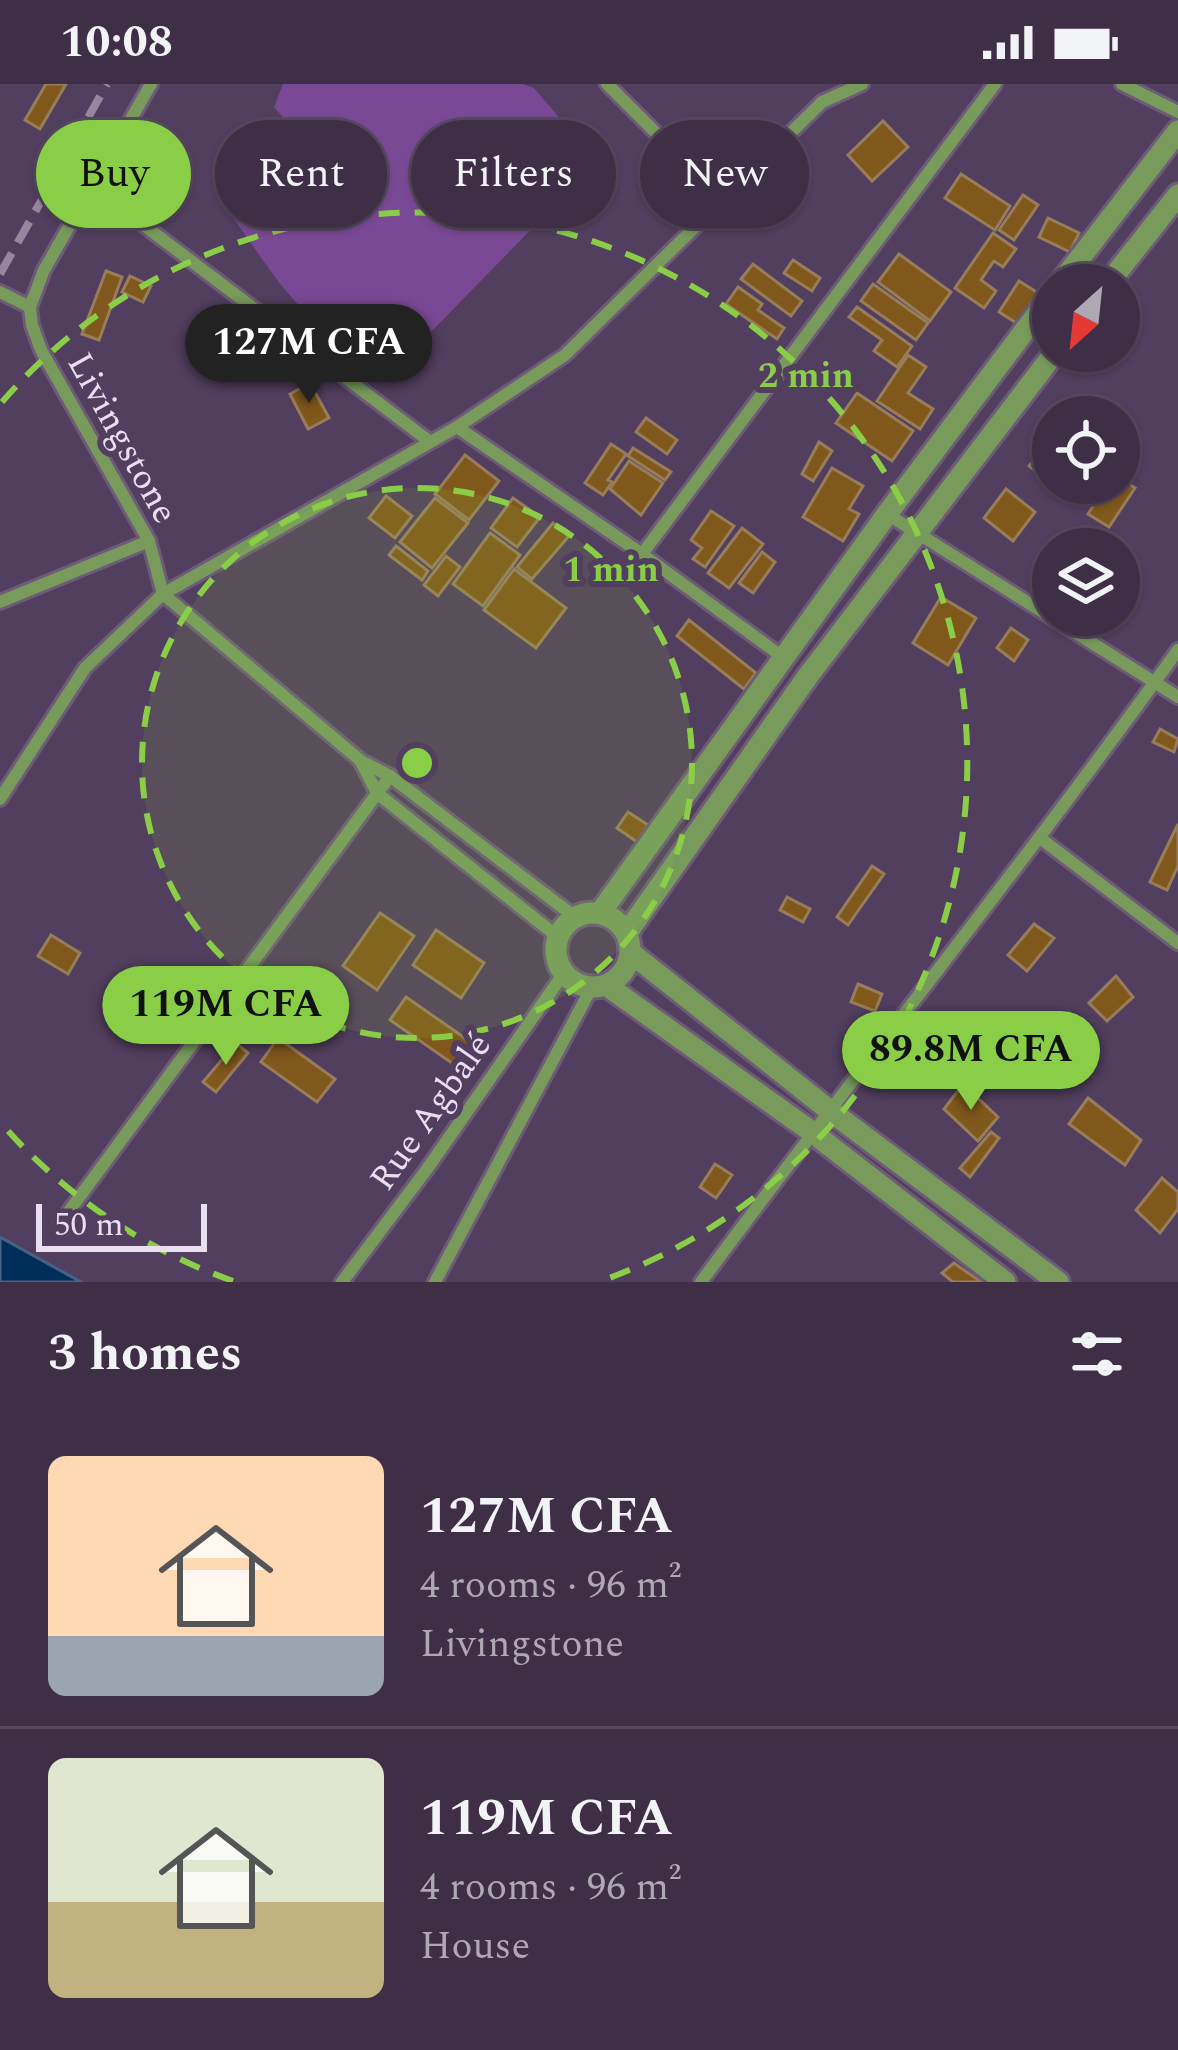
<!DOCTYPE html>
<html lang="en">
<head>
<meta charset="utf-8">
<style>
  body { margin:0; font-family:Spectral,serif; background:#493a51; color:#f1f3f6; height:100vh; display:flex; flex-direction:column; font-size:45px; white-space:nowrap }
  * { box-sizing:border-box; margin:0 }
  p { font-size:39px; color:#ada8b3 }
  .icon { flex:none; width:66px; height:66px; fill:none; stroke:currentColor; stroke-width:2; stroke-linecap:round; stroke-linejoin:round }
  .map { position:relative; height:1198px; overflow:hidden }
  .details { display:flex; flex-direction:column; background:#3e2e46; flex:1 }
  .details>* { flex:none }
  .top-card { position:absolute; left:36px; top:36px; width:1107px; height:108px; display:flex; gap:24px }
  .needle { width:78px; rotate:207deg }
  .controls { position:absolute; left:1032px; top:180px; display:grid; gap:24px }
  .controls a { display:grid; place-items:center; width:108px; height:108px; border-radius:50%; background:#3e2e46; box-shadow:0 3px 9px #0004,0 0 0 3px #574a5f; font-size:60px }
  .scale { position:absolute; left:36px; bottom:30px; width:171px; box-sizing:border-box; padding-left:12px; border:6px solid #eadef1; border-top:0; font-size:33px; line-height:42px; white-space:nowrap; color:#eadef1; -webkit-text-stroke:9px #523e5e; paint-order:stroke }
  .price { position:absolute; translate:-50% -102px; padding:0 27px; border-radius:42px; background:#8ace47; color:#111; font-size:39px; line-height:78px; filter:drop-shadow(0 3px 6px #0008) }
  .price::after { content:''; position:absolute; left:50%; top:72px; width:36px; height:27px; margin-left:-18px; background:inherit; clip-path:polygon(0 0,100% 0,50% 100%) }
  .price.current { background:#222; color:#fff }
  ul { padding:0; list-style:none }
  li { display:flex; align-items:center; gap:36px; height:300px; padding:0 48px }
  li+li { border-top:3px solid #574a5f }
  li span { display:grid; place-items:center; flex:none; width:336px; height:240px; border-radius:18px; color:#555 }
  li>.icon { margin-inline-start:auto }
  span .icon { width:144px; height:144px; fill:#fffc; stroke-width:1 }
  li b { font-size:51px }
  h2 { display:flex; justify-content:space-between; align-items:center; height:144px; padding:0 48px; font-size:51px }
  .chip { padding:0 42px; border-radius:54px; background:#3e2e46; box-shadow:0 3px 9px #0004,0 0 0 3px #574a5f; font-size:42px; line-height:108px }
  .chip.current { background:#8ace47; color:#111 }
  .status { display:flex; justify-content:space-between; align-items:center; height:84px; padding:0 60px; background:#3e2e46; direction:ltr }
  .status svg { height:33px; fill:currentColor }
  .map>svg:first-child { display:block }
  .green { fill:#7a4995 }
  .water { fill:#002e5a; stroke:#466387; stroke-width:3 }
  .building { fill:#81581b; stroke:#987d5b; stroke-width:3 }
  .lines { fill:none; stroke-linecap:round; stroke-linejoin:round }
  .minor-casing { stroke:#6d5b78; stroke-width:18 }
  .tertiary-casing { stroke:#6d5b78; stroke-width:27 }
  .minor { stroke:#789b5c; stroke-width:12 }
  .tertiary { stroke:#789b5c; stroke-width:21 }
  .rail { stroke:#9786a0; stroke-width:8; stroke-dasharray:24 12; stroke-linecap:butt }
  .ring { fill:none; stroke:#8ace47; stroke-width:6; stroke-dasharray:21 15 }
  .labels { text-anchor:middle; stroke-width:12; stroke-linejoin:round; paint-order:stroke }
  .street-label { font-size:36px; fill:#eadef1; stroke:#523e5e }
  .centre { fill:#8ace47; stroke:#523e5e; stroke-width:6 }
  .ring-label { font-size:36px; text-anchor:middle; font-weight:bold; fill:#8ace47; stroke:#523e5e; stroke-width:12; stroke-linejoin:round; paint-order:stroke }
</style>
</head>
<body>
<div class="status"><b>10:08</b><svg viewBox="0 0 49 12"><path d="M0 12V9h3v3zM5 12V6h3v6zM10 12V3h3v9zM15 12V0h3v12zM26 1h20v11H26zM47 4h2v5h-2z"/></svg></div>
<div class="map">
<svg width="1178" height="1198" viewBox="0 0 1178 1198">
  <rect width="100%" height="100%" fill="#523e5e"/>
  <path class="green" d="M 283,0 L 523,0 L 534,4 L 597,78 L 382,298 C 346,265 305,233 275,193 C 258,171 244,147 226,125 L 297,49 L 274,23 Z"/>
  <polygon class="water" points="0,1153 81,1198 0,1198"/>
  <g class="building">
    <polygon points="46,0 66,0 40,45 25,36"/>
    <polygon points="883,37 908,63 872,97 848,71"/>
    <polygon points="961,90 1010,122 995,146 945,114"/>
    <polygon points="1023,111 1038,121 1014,156 999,146"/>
    <polygon points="1048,134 1079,149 1070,168 1039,153"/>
    <polygon points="993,149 1016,165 1003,183 994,177 981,196 996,207 984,224 955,204"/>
    <polygon points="899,170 951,208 930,237 878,198"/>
    <polygon points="793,176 820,194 812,207 784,189"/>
    <polygon points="753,180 802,217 791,232 741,195"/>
    <polygon points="106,187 122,193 99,256 82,250"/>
    <polygon points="130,192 151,202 143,218 122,208"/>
    <polygon points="1019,197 1038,209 1018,240 999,228"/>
    <polygon points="873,200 928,239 916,256 861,217"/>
    <polygon points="738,203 762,220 758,226 784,244 777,255 726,220"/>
    <polygon points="857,223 912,262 897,283 874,267 882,256 849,233"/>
    <polygon points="908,271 926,283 908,309 933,325 920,345 877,317"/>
    <polygon points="310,299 329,334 308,345 290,310"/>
    <polygon points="857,309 913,347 892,377 836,339"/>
    <polygon points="646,334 677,356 667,370 636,348"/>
    <polygon points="819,358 832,367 813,397 802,390"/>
    <polygon points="1046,359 1053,364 1051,399 1029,382"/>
    <polygon points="611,360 626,370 608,396 612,398 603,411 585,399"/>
    <polygon points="633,364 671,388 665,396 628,372"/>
    <polygon points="465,371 499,397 469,436 435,410"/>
    <polygon points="629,377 663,399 641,431 610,405"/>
    <polygon points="832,384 863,402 849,425 859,430 843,457 803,433"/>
    <polygon points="1119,394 1135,404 1109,443 1088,430 1108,399 1119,399"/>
    <polygon points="1006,405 1035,428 1013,457 984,434"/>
    <polygon points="386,412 412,432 395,454 369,434"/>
    <polygon points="435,414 468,439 432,484 400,458"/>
    <polygon points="513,414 540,433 517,463 491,444"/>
    <polygon points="711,427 734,442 705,483 693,475 702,464 691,456"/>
    <polygon points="553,439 569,452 532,495 517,483"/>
    <polygon points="742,444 763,460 729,504 708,489"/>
    <polygon points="490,449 520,471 483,522 453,500"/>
    <polygon points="396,462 428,487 422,496 389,471"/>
    <polygon points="762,468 775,478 753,509 739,499"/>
    <polygon points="446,472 460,483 438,512 424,501"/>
    <polygon points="514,485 566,524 536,564 484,526"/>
    <polygon points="941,513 976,534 948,581 913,559"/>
    <polygon points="689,536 756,589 744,605 677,552"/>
    <polygon points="1011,544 1028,556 1014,577 997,564"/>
    <polygon points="1160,645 1178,655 1174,668 1153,658"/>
    <polygon points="628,728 648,741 637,758 617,744"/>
    <polygon points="1178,740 1178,782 1167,806 1150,798"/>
    <polygon points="872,782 884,790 848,841 837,833"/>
    <polygon points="787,813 810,825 803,838 780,826"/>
    <polygon points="380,829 414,852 377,906 343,882"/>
    <polygon points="1034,840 1054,854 1027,887 1008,871"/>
    <polygon points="436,846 484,879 461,914 413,881"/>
    <polygon points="51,851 80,869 68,890 38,872"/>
    <polygon points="1116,892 1133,913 1107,937 1089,919"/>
    <polygon points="858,900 882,910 875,927 851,918"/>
    <polygon points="406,913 485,968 469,991 390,936"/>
    <polygon points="993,934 1039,958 1018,985 984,962"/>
    <polygon points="278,954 335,995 317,1018 261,978"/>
    <polygon points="236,959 248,969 216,1008 203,998"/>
    <polygon points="963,1000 998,1033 978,1057 944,1025"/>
    <polygon points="1088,1014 1141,1056 1125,1081 1069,1040"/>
    <polygon points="991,1048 999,1054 970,1093 960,1084"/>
    <polygon points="715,1080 732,1091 716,1114 700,1103"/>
    <polygon points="1162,1094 1178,1108 1178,1125 1160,1149 1136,1126"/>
    <polygon points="954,1179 981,1198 953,1198 942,1189"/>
  </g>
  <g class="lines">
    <g class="minor-casing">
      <g id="minor">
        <polyline points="151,0 44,186 30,223 32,241 41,266 149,457 163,510 361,677 390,692 575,833"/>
        <polyline points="607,0 722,115"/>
        <polyline points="1122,0 1178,28"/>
        <polyline points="92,102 429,357"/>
        <polyline points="0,208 30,223"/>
        <polyline points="457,343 642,470 784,574"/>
        <polyline points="887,430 1178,613"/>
        <polyline points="642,470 995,0"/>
        <polyline points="0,518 149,457"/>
        <polyline points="361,678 377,709 558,853"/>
        <polyline points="0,715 85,584 163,510 457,343 565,271 822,18 862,0"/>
        <polyline points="1040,754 1178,859"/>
        <polyline points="61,1138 390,692"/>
        <polyline points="342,1198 427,1085 564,889"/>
        <polyline points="435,1198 592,903"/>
        <path d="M 701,1198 C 858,985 1024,780 1178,566"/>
      </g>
    </g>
    <g class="tertiary-casing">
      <g id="tertiary">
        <polyline points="1059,201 1178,47"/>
        <polyline points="1107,201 1178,111"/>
        <polyline points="600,829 887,430 1053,209"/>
        <circle cx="593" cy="866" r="37"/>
        <polyline points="627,849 808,592 1056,267"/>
        <polyline points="631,869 829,1026 1058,1198"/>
        <polyline points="606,901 812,1048 1005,1198"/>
      </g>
    </g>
    <use href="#minor" class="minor"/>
    <use href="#tertiary" class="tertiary"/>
    <polyline class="rail" points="0,190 107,0"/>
  </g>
  <circle cx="417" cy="679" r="275" fill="#8ace47" fill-opacity=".12"/>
  <g class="ring">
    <circle cx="417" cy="679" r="275"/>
    <path d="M233 1197A550 550 0 0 1 2 1040M2 318A550 550 0 1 1 601 1197"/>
  </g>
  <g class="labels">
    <g class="street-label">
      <text transform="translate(124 353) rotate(61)" y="13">Livingstone</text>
      <text transform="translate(429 1027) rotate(-55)" y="13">Rue Agbalé</text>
    </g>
  </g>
  <circle cx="417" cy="679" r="18" class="centre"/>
  <g class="ring-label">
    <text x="806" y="303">2 min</text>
    <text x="611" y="497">1 min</text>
  </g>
</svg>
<div class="controls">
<a><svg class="needle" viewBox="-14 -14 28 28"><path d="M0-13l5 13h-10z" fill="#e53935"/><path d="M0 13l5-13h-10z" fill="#ada8b3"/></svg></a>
<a><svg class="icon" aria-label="locate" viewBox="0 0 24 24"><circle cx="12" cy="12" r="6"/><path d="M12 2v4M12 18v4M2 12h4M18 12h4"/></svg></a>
<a><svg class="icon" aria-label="layers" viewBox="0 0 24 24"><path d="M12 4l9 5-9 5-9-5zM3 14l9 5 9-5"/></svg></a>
</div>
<div class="scale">50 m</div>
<b class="price current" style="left:309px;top:322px">127M CFA</b>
<b class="price" style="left:226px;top:984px">119M CFA</b>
<b class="price" style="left:971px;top:1029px">89.8M CFA</b>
<div class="top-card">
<a class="chip current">Buy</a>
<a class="chip">Rent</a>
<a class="chip">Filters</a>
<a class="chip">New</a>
</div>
</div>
<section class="details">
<h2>3 homes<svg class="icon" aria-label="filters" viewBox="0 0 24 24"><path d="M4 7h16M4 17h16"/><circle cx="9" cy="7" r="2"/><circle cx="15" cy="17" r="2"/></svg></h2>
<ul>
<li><span style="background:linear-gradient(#ffd9b3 75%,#9aa5b1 0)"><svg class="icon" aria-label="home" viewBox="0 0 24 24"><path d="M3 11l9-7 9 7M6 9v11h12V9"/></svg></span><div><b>127M CFA</b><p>4 rooms · 96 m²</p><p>Livingstone</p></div></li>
<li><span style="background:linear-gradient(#dfe7d0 60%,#c2b280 0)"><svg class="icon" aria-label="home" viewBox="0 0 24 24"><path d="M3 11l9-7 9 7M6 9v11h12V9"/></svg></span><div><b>119M CFA</b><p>4 rooms · 96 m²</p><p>House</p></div></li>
</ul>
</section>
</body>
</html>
